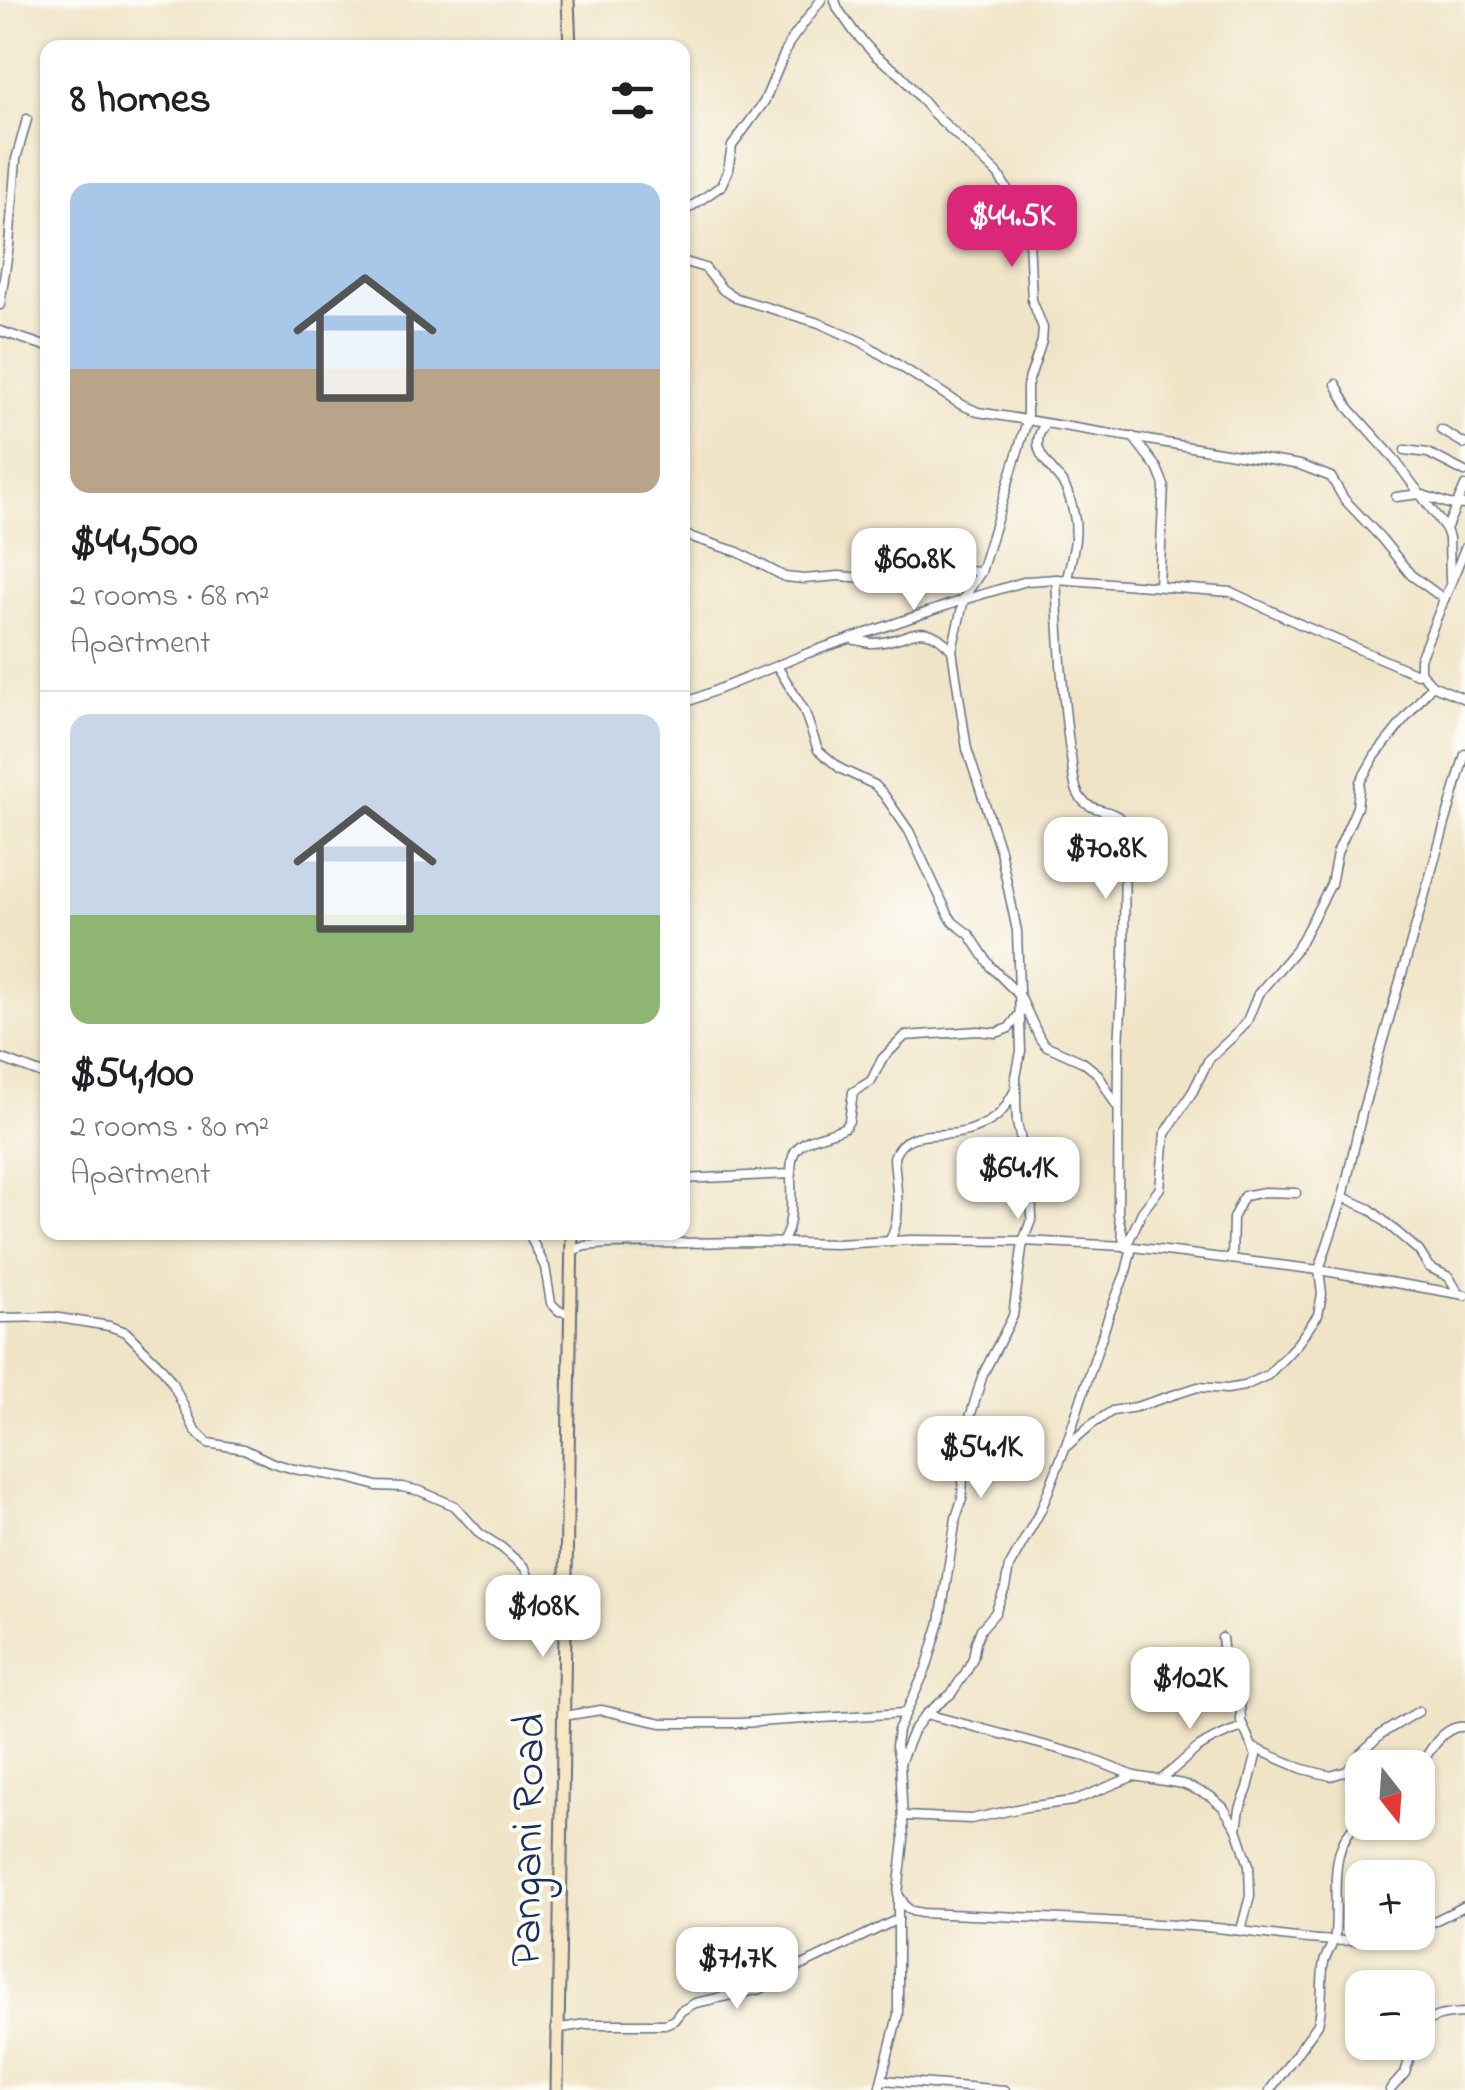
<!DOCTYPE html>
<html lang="en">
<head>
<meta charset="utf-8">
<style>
  body { margin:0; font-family:"Indie Flower",sans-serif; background:#f2f2f2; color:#202124; height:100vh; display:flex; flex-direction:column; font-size:38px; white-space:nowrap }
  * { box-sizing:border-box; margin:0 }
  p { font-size:32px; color:#757577 }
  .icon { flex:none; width:55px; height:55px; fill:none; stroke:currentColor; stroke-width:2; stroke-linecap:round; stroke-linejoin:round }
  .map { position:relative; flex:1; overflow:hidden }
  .details { position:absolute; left:40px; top:40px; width:650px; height:1200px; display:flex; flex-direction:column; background:#fff; border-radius:20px; box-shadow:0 2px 8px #0004 }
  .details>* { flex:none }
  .needle { width:65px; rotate:163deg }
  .fabs { position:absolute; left:1345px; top:1750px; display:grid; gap:20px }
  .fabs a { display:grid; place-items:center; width:90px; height:90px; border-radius:20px; background:#fff; box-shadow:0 2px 8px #0004; font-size:50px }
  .price { position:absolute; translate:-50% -85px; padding:0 22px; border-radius:20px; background:#fff; color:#222; font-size:32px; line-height:65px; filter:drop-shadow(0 2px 5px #0008) }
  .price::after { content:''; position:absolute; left:50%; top:60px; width:30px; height:22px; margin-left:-15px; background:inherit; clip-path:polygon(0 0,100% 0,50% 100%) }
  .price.on { background:#db2777; color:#fff }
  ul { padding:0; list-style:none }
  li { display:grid; align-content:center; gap:20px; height:530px; padding:0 30px }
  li+li { border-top:2px solid #e0e0e0 }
  li span { display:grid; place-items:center; height:310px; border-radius:20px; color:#555 }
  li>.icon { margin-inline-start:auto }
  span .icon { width:180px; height:180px; fill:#fffc; stroke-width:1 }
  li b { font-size:42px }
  h2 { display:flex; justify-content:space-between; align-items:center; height:120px; padding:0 30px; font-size:42px }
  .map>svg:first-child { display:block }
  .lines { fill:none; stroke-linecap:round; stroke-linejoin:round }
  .minor-casing { stroke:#666e82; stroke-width:11 }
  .secondary-casing { stroke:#666e82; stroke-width:15 }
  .minor { stroke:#fff; stroke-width:8 }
  .secondary { stroke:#f7e8c3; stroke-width:11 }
  .labels { text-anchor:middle; stroke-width:8; stroke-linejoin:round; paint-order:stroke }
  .street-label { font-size:45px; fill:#1b2f5e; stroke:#fdfcf7 }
</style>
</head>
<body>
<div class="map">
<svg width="1465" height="2090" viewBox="0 0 1465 2090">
  <rect width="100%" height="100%" fill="#fdfcf7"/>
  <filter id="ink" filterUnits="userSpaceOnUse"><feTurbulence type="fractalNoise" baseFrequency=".01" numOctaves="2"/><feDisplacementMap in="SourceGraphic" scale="20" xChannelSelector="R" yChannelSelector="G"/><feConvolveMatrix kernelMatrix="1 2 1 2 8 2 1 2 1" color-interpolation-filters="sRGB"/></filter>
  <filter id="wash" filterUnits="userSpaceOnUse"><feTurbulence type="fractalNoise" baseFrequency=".0048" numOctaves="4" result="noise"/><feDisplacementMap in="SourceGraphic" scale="40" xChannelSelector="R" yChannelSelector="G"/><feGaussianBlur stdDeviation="2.25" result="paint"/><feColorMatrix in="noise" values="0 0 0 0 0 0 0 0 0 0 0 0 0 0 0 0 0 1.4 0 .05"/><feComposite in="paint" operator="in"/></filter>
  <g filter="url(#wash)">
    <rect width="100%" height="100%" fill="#f0e4c6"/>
  </g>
  <g filter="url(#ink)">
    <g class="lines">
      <g class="minor-casing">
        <g id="minor">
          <polyline points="835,0 838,9 855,33 876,56 900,74 931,111 998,174 1019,209 1029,239 1032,300 1043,328 1042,341 1027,386 1027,421 998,516 981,572 963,599"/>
          <polyline points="682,213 721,186 728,170 732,146 764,102 789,43 821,0"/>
          <polyline points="682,261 705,268 723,290 736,298 819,323 862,342 960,404 978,412 1300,465 1331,477 1344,499 1381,538 1411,575 1444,599"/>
          <polyline points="0,305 9,245 16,159 27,119"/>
          <polyline points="0,331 48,347"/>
          <polyline points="1336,384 1348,407 1391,455 1446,529 1449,538 1450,581"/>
          <path d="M 1045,424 C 1026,450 1050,464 1064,485 C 1069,494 1072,505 1074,515 C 1079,536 1071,558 1067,579"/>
          <polyline points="1441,430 1465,444"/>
          <polyline points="1133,437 1157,468 1164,485 1159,586"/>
          <polyline points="1405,450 1428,453 1465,472"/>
          <polyline points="1396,497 1420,494 1449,504 1465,505"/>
          <polyline points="1446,529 1465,486"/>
          <polyline points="682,534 738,552 785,577 804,579 839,576 893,580 951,567 981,572"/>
          <path d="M 1056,579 C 1059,636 1062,694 1070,751 C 1073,765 1072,785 1080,797 C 1091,814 1115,807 1125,824 L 1124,954 L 1119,1047 L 1118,1214 L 1125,1246"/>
          <path d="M 855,640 C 856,640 870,643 871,643 C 908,644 920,614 952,650"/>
          <polyline points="777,666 804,710 818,750 841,769 875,785 884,795 909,831 948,914 953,922 970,935 991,967 1020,996 1040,1039 1045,1045 1083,1062 1098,1074 1116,1105"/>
          <polyline points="1420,672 1420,659 1465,548"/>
          <polyline points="682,704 808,653 963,600 1027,581 1056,579 1231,592 1304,626 1417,674 1420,672 1432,685 1465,699"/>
          <polyline points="0,1058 48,1076"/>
          <polyline points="682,1179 792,1174"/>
          <polyline points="1343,1197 1370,1209 1419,1251 1429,1267 1449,1277 1459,1294"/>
          <polyline points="528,1232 545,1267 551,1303 559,1311 572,1313"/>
          <path d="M 889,1241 C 904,1219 895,1182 894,1157 C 904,1129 934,1137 958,1133 C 972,1131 985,1125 996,1117 C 1005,1110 1010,1099 1015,1090"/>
          <path d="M 782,1242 C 800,1217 784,1165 796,1150 C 806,1136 831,1135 845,1127 L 849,1121 L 853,1092 L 871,1081 L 882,1059 L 905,1036 L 978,1031 L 996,1033 L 1009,1028 L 1020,1013"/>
          <polyline points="1126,1247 1142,1212 1160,1188 1165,1134 1193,1091 1209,1059 1240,1030 1247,1021 1258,994 1298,947 1331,884 1337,853 1357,807 1360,782 1375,756 1432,685"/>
          <path d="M 1132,1247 L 1126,1272 L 1110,1312 L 1065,1448 L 1041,1510 L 1009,1567 L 1005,1588 L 995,1613 L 981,1629 L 976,1642 L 973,1658 L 966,1672 L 951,1694 L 926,1714 L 913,1731 L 900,1763 L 904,1840 L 898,1894 L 906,1907 L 912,1911 L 922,1913 C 1017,1917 1112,1920 1206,1927 C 1270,1932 1342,1952 1405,1932"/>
          <polyline points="571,1251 585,1246 607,1244 751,1242 836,1244 911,1240 1023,1241 1125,1246 1319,1270 1465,1295"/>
          <polyline points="1232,1259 1233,1218 1244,1196 1264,1192 1296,1193"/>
          <polyline points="0,1318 53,1317 109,1326 126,1332 161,1367 173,1384 195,1430 208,1443 244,1449 273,1463 294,1469 349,1478 377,1486 402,1487 420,1491 455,1506 480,1534 501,1547 525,1568 539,1605 564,1628"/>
          <polyline points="1068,1445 1091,1425 1112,1411 1136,1407 1198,1387 1227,1389 1244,1386 1268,1375 1297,1344 1318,1315 1322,1294 1319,1270 1343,1197 1362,1113 1465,754"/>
          <polyline points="1222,1638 1227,1681 1240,1703 1241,1721 1256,1756 1248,1788 1240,1809 1237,1829"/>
          <polyline points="926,1714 1081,1755 1134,1776 1183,1784 1210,1796 1223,1807 1237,1829 1249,1865 1250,1896 1241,1930"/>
          <polyline points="563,1716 601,1710 662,1723 740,1723 905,1713"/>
          <polyline points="1254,1748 1303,1769 1331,1776 1347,1771 1360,1754 1381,1734 1419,1711"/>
          <polyline points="900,1763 896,1746 898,1730 926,1669 940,1622 956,1518 962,1499 965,1434 983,1374 1013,1316 1023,1241 1032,1218 1031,1185 1017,1123 1016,1103 1016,1077 1021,1051 1017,931 1000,850 967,749 952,650 964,599"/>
          <path d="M 1418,1771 C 1427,1754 1443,1724 1465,1727"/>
          <path d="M 1160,1780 C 1174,1770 1185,1758 1198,1748 C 1212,1738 1228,1732 1243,1727"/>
          <polyline points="903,1816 971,1819 1026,1807 1073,1801 1134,1776"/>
          <polyline points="1418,1929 1465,1906"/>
          <polyline points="556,2029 585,2024 665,2024 674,2020 681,2011 695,2003 761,1989 797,1968 898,1919"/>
          <path d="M 1418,2033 C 1427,2015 1446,2014 1465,2013"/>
          <polyline points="883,2080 1005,2090"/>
          <polyline points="879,2090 898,2015 898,1898"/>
          <path d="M 1270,2090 L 1318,2024 C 1324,2004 1320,1983 1324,1962 C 1327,1952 1334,1944 1335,1934 C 1339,1892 1325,1849 1362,1818"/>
          <polyline points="1390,2090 1405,2073 1415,2042"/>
        </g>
      </g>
      <g class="secondary-casing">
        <g id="secondary">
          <polyline points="568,0 570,48"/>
          <polyline points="557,2090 572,1232"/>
        </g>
      </g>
      <use href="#minor" class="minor"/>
      <use href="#secondary" class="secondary"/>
    </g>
  </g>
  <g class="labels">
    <g class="street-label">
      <text transform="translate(525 1840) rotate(-89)" y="16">Pangani Road</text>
    </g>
  </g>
</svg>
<div class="fabs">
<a><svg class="needle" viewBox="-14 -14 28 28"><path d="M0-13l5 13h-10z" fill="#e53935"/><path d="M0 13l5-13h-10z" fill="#757577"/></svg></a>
<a>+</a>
<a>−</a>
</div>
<b class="price on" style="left:1012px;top:270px">$44.5K</b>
<b class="price" style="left:914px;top:613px">$60.8K</b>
<b class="price" style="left:1106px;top:902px">$70.8K</b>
<b class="price" style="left:1018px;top:1222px">$64.1K</b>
<b class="price" style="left:981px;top:1501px">$54.1K</b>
<b class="price" style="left:543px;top:1660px">$108K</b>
<b class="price" style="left:1190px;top:1732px">$102K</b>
<b class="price" style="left:737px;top:2012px">$71.7K</b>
<section class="details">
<h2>8 homes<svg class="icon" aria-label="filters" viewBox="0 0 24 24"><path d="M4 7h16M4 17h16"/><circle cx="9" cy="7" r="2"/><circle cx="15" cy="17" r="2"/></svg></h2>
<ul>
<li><span style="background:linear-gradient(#a9c7e8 60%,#b9a48a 0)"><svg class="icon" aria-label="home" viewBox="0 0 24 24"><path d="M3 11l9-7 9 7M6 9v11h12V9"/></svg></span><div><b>$44,500</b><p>2 rooms · 68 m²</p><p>Apartment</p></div></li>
<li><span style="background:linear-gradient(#c9d6e8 65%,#8fb573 0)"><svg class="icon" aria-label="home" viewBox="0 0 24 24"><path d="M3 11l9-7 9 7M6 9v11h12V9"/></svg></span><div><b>$54,100</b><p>2 rooms · 80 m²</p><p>Apartment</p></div></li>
</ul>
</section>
</div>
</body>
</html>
